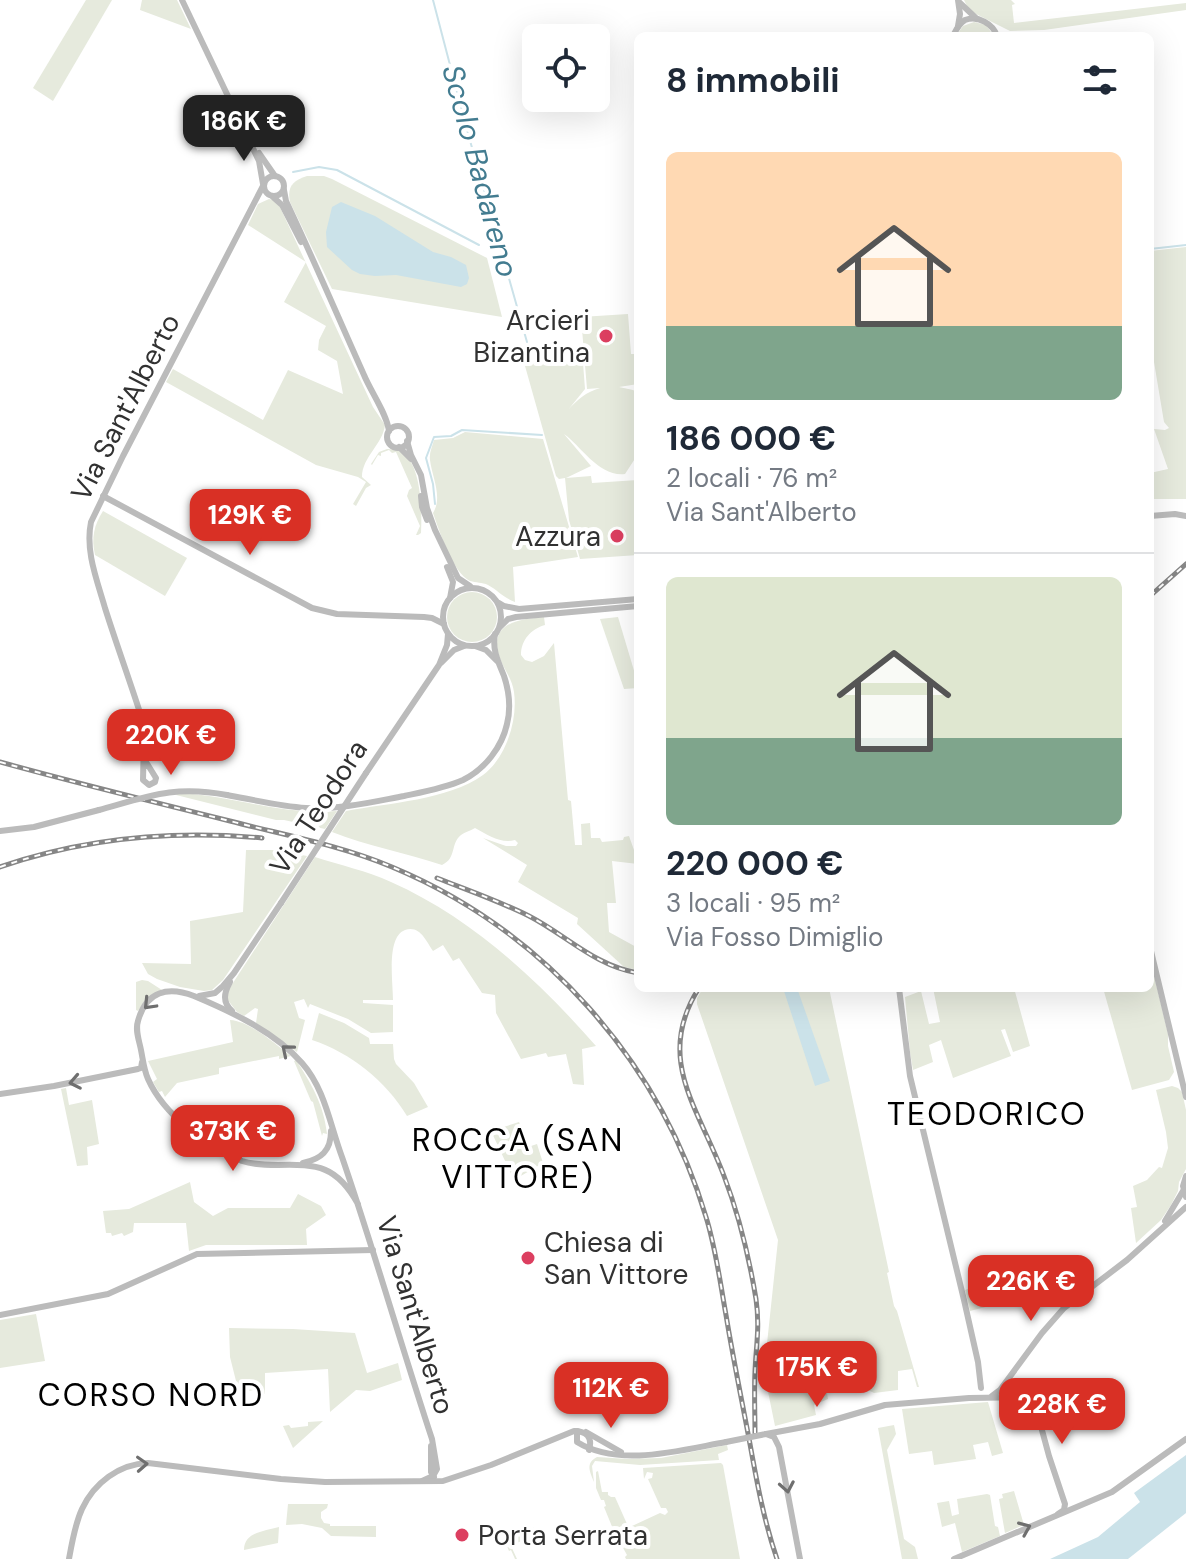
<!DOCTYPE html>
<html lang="it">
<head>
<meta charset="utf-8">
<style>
  body { margin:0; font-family:"DM Sans",sans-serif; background:#f6f6f7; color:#1f2937; height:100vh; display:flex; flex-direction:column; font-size:30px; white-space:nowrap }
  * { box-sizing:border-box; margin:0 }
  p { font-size:26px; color:#747a83 }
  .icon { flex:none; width:44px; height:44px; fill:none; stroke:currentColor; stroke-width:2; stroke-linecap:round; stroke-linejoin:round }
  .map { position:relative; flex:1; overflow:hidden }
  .drawer { position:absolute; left:634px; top:32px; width:520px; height:960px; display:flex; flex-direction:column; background:#fff; border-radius:12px; box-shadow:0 8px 32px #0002 }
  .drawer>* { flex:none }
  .tools { position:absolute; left:522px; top:24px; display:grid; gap:16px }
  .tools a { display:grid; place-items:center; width:88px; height:88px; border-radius:12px; background:#fff; box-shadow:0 8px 32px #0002; font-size:40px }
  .price { position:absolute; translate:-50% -68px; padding:0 18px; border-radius:16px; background:#d93025; color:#fff; font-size:26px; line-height:52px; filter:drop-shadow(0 2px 4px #0008) }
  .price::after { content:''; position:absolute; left:50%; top:48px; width:24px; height:18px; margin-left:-12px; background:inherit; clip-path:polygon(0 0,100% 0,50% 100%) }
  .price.selected { background:#222; color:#fff }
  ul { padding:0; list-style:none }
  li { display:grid; align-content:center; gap:16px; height:424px; padding:0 32px }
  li+li { border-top:2px solid #e0e1e3 }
  li span { display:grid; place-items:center; height:248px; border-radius:12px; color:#555 }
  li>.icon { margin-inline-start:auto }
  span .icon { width:144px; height:144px; fill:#fffc; stroke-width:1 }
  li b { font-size:34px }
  h2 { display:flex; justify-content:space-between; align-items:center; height:96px; padding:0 32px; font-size:34px }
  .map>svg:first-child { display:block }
  .green { fill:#e6eadd }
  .water { fill:#cbe2e9 }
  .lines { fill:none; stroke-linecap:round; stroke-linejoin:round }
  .stream { stroke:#cbe2e9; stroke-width:2 }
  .secondary { stroke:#bbb; stroke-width:6 }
  .rail-casing { stroke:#868686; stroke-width:5 }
  .rail { stroke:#fff; stroke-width:2; stroke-dasharray:6; stroke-linecap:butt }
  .secondary-bridge { stroke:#bbb; stroke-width:6 }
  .oneway { stroke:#6f6f6f }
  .poi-dot { fill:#dc3f60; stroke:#fff; stroke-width:3 }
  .labels { text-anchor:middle; stroke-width:8; stroke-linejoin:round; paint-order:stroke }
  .poi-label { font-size:28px; fill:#313131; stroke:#fff; text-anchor:end }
  .street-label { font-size:28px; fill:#313131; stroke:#fff }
  .water-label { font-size:30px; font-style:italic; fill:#437c90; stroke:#fff }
  .quarter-label { font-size:32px; letter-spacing:2px; fill:#000; stroke:#fff }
</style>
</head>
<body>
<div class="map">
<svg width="1186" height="1559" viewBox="0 0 1186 1559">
  <rect width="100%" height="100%" fill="#fff"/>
  <g class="green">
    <polygon points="86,0 112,0 53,101 33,88"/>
    <polygon points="142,0 177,0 191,29 140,10"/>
    <polygon points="964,0 1011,0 1015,4 1012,5 1014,23 1186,3 1186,10 1044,30 1010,31 976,14 968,8"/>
    <polygon points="974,22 986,25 994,36 956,36 963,26"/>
    <path d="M 307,176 L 324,176 L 332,179 L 487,258 L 502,317 L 332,289 L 290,202 C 287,187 292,181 307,176 Z"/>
    <path d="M 269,199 L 274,200 L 279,205 L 373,407 L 385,425 C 383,444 362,457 362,477 L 371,485 L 366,488 L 356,506 L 353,504 L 366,482 L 358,477 L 316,465 L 166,382 L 173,369 L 263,420 L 288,370 L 343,394 L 337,361 L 318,350 L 319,340 L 326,326 L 284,302 L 306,262 L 248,225 L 258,204 Z"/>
    <polygon points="1186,247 1186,499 1150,499 1150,473 1168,469 1154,429 1165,430 1169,428 1164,422 1150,338 1150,251"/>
    <path d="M 628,314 L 631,354 L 638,354 L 638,384 L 619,387 L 633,390 L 638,393 L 638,454 L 625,474 C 599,477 581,446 564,434 L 591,466 L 566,478 L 591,476 L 592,483 L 638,480 L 638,555 L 580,559 L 569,520 L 565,478 L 559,479 L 556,476 L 525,366 L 529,361 L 568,350 L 582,350 L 585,389 L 568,410 C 577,400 586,392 600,388 L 587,389 L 581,317 Z"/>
    <path d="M 465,432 L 543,439 L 578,557 L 513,567 L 515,602 C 502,597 499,591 488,585 C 482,582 476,583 470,581 C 453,573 439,530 433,513 C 443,497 432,477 430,460 C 429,453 432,447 434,440 L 453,438 Z"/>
    <path d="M 387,449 C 390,449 398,450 400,451 C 422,462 422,512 421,533 L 418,535 L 416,535 L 420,526 L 407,496 L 409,490 L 412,488 L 396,452 L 392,453 L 389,450 L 381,453 L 381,456 L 378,455 L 372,465 L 371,464 L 379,452 Z"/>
    <path d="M 103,511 L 187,558 L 165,596 L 95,555 C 91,538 94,525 103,511 Z"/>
    <circle cx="472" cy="617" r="25"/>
    <path d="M 544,617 L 545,625 C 531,629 521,640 521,655 L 525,660 L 532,662 L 544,656 L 554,643 L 568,800 L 571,801 L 575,845 L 582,845 L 581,824 L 590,823 L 591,838 L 600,838 L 602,842 L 623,840 L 624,837 L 629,836 L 634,850 L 638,849 L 638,864 L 612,861 L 616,903 L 607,903 L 609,932 L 638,948 L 638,970 L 624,967 L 577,924 L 578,918 L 518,882 L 527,865 L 483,838 L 506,846 L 516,846 L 518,843 L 515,840 C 501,844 488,835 475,828 C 470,831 465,832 461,835 C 450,844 457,858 442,865 C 406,853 368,846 332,832 L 346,811 C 388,803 448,800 483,775 C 506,758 518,720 514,692 C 512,677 501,666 498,652 C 491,621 523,619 544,617 Z"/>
    <polygon points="618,617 638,684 638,688 624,689 600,619"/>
    <path d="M 178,793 C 231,795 283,816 337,811 L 325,829 L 284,820 L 276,820 L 176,795 Z"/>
    <polygon points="246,850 276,850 307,856 223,980 212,990 204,991 180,987 157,979 148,974 142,963 191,964 190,921 243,912"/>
    <path d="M 315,857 C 340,865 367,871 391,882 C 472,918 538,980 596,1046 L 582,1049 L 584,1085 L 573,1084 L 566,1054 L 548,1057 L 546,1053 L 521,1059 L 496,1013 L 495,995 L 482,993 L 459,958 L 453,961 L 443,945 L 433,951 C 426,941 420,925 405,930 C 386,937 393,982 393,1000 L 363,1000 L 363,1003 L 393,1005 L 393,1032 L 371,1033 L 348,1019 L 310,1004 L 308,1008 L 304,999 L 294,1002 L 299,1018 L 305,1020 L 297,1052 L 256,1023 L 258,1009 L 255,1008 L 244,1016 L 237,1012 L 227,999 L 229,989 Z"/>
    <polygon points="1150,959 1168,1034 1168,1046 1174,1072 1169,1080 1132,1090 1103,988 1150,988"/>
    <polygon points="142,980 148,981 162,990 146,999 138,1011 136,1010 136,982"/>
    <polygon points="703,988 829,988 889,1272 887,1273 894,1306 897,1311 919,1387 917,1387 912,1369 898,1371 898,1390 874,1393 860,1386 827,1393 828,1399 814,1405 816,1415 775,1426 764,1372 778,1240 697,1004 697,998"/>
    <polygon points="933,988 1014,988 1030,1046 1013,1052 1005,1029 1001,1030 1011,1056 953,1078 941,1040 929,1045 933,1062 913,1070 910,1052 905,997 921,991 929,1024 940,1022"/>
    <path d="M 319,1013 L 344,1023 L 369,1038 L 370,1044 L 393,1044 L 394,1059 L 396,1064 L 414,1083 L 428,1107 L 407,1116 C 386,1081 351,1053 312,1040 Z"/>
    <path d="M 230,1020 C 250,1021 275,1044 291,1056 L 279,1059 L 279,1056 L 219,1068 L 219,1074 L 177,1083 L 165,1097 L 162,1091 L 159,1092 L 153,1082 L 157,1079 L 148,1061 L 233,1042 Z"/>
    <path d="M 296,1060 C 311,1083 324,1105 327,1134 L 323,1133 L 322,1136 L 313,1102 L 311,1101 L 294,1061 Z"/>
    <polygon points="1172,1086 1178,1088 1182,1092 1186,1110 1186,1169 1179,1182 1178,1191 1171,1205 1161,1220 1136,1243 1131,1208 1137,1207 1133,1186 1147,1180 1159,1167 1162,1168 1168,1148 1166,1132 1156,1090"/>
    <polygon points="66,1088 69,1105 92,1100 99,1144 87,1147 88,1165 77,1166 61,1089"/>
    <polygon points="519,1122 528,1147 537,1144 543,1163 514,1180 491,1131"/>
    <polygon points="190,1182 194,1202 213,1216 228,1208 290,1208 298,1194 321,1206 326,1215 306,1229 307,1245 206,1245 189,1251 186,1223 134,1223 133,1232 124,1236 122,1233 112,1236 111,1233 106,1233 103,1211 129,1209"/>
    <polygon points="1042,1255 1047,1268 1059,1265 1064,1287 970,1311 965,1290 978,1285 976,1271"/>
    <polygon points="36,1314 45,1361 0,1368 0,1320"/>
    <polygon points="229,1328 293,1329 355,1333 367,1373 398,1363 402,1380 370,1391 356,1390 330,1412 328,1369 265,1373 265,1394 260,1394 258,1389 239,1393 230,1357"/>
    <polygon points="988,1402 1003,1453 992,1456 988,1442 973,1445 976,1459 934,1465 932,1451 909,1454 902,1409"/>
    <polygon points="323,1421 293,1448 283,1426 289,1425 291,1428 308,1426 308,1422"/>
    <polygon points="894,1425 896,1434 887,1450 904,1539 915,1547 918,1559 902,1559 878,1428"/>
    <path d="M 727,1445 L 728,1450 L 718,1454 L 719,1460 L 640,1465 L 595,1461 L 592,1466 L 594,1482 C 590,1472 585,1463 597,1457 L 627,1459 L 661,1458 Z"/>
    <polygon points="721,1463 723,1465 740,1559 626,1559 625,1557 627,1555 622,1546 620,1546 604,1507 606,1506 604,1500 601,1500 596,1488 596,1472 598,1471 602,1492 608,1492 608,1495 611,1497 615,1497 627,1524 625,1530 629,1532 632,1530 632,1526 660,1513 665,1515 668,1512 666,1508 661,1508 648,1479 652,1478 653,1473 647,1472 644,1479 643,1468"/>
    <polygon points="1014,1491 1024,1525 1005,1533 999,1499 1003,1498 1002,1494"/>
    <polygon points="987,1494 990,1495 995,1526 998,1527 1000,1536 962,1552 955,1523 942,1527 937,1503 949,1501 952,1516 959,1514 957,1499"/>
    <polygon points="288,1504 328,1504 327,1508 321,1512 321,1518 324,1523 330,1524 330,1526 376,1526 376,1537 331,1536 322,1528 302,1524 286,1525"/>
    <path d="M 279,1527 L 278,1543 L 244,1550 C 244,1532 265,1531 279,1527 Z"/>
    <polygon points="534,1527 535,1534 511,1546 517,1559 515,1559 511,1550 509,1551 505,1542 493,1546"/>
  </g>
  <g class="water">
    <polygon points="341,202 375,216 433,252 451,257 466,265 469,278 467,284 461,287 396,275 375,276 360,274 352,270 327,247 326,232 332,207"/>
    <polygon points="783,988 797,988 830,1081 815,1086"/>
    <polygon points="1186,1455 1186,1513 1128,1559 1050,1559 1098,1537 1140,1502 1134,1493"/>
  </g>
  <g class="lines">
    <g class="stream">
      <polyline points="433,0 467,130 527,342"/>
      <polyline points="293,172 319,167 337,170 479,245"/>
      <polyline points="1150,249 1186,245"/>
      <polyline points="435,504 433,484 426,458 434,437 451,436 462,430 542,435"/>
    </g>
    <g class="secondary">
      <polyline points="182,0 259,161 263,184"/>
      <polyline points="959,2 977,19"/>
      <polyline points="958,26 960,14 958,0"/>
      <path d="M 953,36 C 956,30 959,23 965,20 C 978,15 993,24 997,36"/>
      <polyline points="259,153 275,176"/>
      <circle cx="274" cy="186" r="10"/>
      <path d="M 284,190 L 286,201 C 313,258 338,317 364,375 C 371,392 387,414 389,431"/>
      <polyline points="273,197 282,205 301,242"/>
      <circle cx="398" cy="437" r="11"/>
      <polyline points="407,441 411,455 421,475 427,508 435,530 458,578 470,586"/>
      <polyline points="399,447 411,459"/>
      <polyline points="103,496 312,608 337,614 424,617 432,618 444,624"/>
      <polyline points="421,496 422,507 427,520"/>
      <polyline points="1150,516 1175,514 1186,516"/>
      <polyline points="447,567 453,582 450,598"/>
      <circle cx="472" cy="617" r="29"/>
      <polyline points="499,603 504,606 519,609 638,599"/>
      <polyline points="500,627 508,619 516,617 638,606"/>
      <polyline points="475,646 486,650 497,661"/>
      <polyline points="441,663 454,650 464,646"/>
      <path d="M 144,751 L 146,762 L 156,778 L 155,782 L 149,785 L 143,780 L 144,737 L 143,722 C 131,684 117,646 105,608 C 97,580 85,551 91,522 L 123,456 L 263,186"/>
      <polyline points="366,773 439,665 447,645 448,634"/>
      <path d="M 227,795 C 254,800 280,806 306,808 C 339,810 372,802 404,796 C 423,792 445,788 463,780 C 485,769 502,747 507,724 C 511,708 509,691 504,676 C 498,661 492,650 495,634"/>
      <polyline points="0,831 34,827 99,810"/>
      <polyline points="1150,947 1186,1097"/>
      <path d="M 230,982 C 224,993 222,1002 232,1011"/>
      <polyline points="899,988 910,1076 964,1300 978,1362 981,1388"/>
      <polyline points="199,996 215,993 223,986 234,973 281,903"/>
      <polyline points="0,1094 54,1086 138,1069 141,1068 142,1062"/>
      <path d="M 303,1163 C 321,1159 331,1151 331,1131"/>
      <polyline points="1186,1176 1183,1186 1186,1197"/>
      <path d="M 358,1204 C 337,1166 318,1164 278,1165 C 266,1165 254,1165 242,1161 C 207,1147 164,1115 148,1079 C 144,1070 143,1060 141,1050 C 139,1040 135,1030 138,1021 C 146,991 168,986 194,996 C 232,1012 275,1032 302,1063 C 325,1089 330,1125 342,1157 C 374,1250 401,1345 432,1439 L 437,1469 L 433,1476 L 422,1481"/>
      <polyline points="1165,1221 1183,1191"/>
      <polyline points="0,1315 108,1294 197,1254 373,1250"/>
      <polyline points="992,1396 1000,1390 1042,1333 1064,1308 1127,1260 1186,1207"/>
      <path d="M 577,1431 L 577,1442 C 619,1468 681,1450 726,1442"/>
      <polyline points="586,1432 621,1452"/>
      <polyline points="766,1434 820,1424 885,1405 969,1398 1033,1397 1049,1456 1065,1504 1064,1510 1058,1514"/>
      <polyline points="766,1434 774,1437 779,1447 800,1559"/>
      <polyline points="431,1446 431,1472 434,1477"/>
      <path d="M 69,1559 C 72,1542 75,1524 82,1509 C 94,1483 119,1464 148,1463 L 281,1479 L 325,1482 L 443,1481 L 491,1465 L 574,1431 C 586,1431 593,1437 589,1450"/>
      <polyline points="954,1559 1112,1492 1186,1439"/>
    </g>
    <g class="rail-casing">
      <g id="rail">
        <polyline points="1150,596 1186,564"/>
        <path d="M 0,762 C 76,783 153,802 230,821 C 284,835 340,845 392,867 C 543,930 659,1060 706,1217 C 716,1249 720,1282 726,1315 C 733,1358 742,1401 750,1444 C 757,1483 764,1521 777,1559"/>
        <path d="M 0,867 C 84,838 173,830 262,838"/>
        <path d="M 437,878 C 467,890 499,901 529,916 C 566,935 595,966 638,973"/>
        <path d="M 699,988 C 654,1058 699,1109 724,1176 C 739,1215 749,1257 756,1299 C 760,1327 756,1346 755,1372 C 754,1392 755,1413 755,1433"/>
      </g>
    </g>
    <use href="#rail" class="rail"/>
    <g class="secondary-bridge">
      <path d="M 99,810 C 149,796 175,785 227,795"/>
      <polyline points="281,903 366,773"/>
      <polyline points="726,1442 766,1434"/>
    </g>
  </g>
  <defs><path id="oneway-chevron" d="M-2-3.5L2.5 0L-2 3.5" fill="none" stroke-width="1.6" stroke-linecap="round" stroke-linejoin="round" transform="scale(2)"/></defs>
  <g class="oneway">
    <use href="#oneway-chevron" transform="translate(149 1004) rotate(134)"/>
    <use href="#oneway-chevron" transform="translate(287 1050) rotate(-140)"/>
    <use href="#oneway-chevron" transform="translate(75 1082) rotate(169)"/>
    <use href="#oneway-chevron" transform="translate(142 1464) rotate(-3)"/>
    <use href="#oneway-chevron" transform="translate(787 1487) rotate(80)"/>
    <use href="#oneway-chevron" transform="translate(1025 1528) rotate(-23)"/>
  </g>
  <g class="poi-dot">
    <circle cx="606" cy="336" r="8"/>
    <circle cx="617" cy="536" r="8"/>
    <circle cx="528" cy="1258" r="8"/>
    <circle cx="462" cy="1535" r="8"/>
  </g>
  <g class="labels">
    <g class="poi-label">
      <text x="590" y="330">Arcieri<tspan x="590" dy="32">Bizantina</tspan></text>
      <text x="601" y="546">Azzura</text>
      <text x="544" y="1252" text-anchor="start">Chiesa di<tspan x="544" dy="32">San Vittore</tspan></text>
      <text x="478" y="1545" text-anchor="start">Porta Serrata</text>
    </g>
    <g class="street-label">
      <text transform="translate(125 407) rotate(-63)" y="10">Via Sant'Alberto</text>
      <text transform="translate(318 807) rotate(-57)" y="10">Via Teodora</text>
      <text transform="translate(416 1315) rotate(73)" y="10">Via Sant'Alberto</text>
    </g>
    <g class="water-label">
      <text transform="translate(480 171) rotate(75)" y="10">Scolo Badareno</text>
    </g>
    <g class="quarter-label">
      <text x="987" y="1125">TEODORICO</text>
      <text x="518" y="1151">ROCCA (SAN<tspan x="518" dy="37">VITTORE)</tspan></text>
      <text x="151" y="1406">CORSO NORD</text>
    </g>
  </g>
</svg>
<div class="tools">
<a><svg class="icon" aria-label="locate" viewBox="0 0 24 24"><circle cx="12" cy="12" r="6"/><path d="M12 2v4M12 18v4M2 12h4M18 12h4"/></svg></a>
</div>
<b class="price selected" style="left:244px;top:163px">186K €</b>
<b class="price" style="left:250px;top:557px">129K €</b>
<b class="price" style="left:171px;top:777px">220K €</b>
<b class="price" style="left:233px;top:1173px">373K €</b>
<b class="price" style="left:1031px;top:1323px">226K €</b>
<b class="price" style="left:817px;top:1409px">175K €</b>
<b class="price" style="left:611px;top:1430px">112K €</b>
<b class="price" style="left:1062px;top:1446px">228K €</b>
<section class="drawer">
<h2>8 immobili<svg class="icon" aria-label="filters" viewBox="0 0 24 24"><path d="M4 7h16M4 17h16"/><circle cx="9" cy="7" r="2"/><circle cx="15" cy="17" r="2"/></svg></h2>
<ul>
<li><span style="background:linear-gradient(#ffd9b3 70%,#7fa58c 0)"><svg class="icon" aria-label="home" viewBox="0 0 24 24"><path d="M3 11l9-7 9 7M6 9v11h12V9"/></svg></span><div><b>186 000 €</b><p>2 locali · 76 m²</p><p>Via Sant'Alberto</p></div></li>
<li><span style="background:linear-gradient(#dfe7d0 65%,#7fa58c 0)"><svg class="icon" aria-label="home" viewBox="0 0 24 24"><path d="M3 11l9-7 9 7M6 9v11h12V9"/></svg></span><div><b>220 000 €</b><p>3 locali · 95 m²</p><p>Via Fosso Dimiglio</p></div></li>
</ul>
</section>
</div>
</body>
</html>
